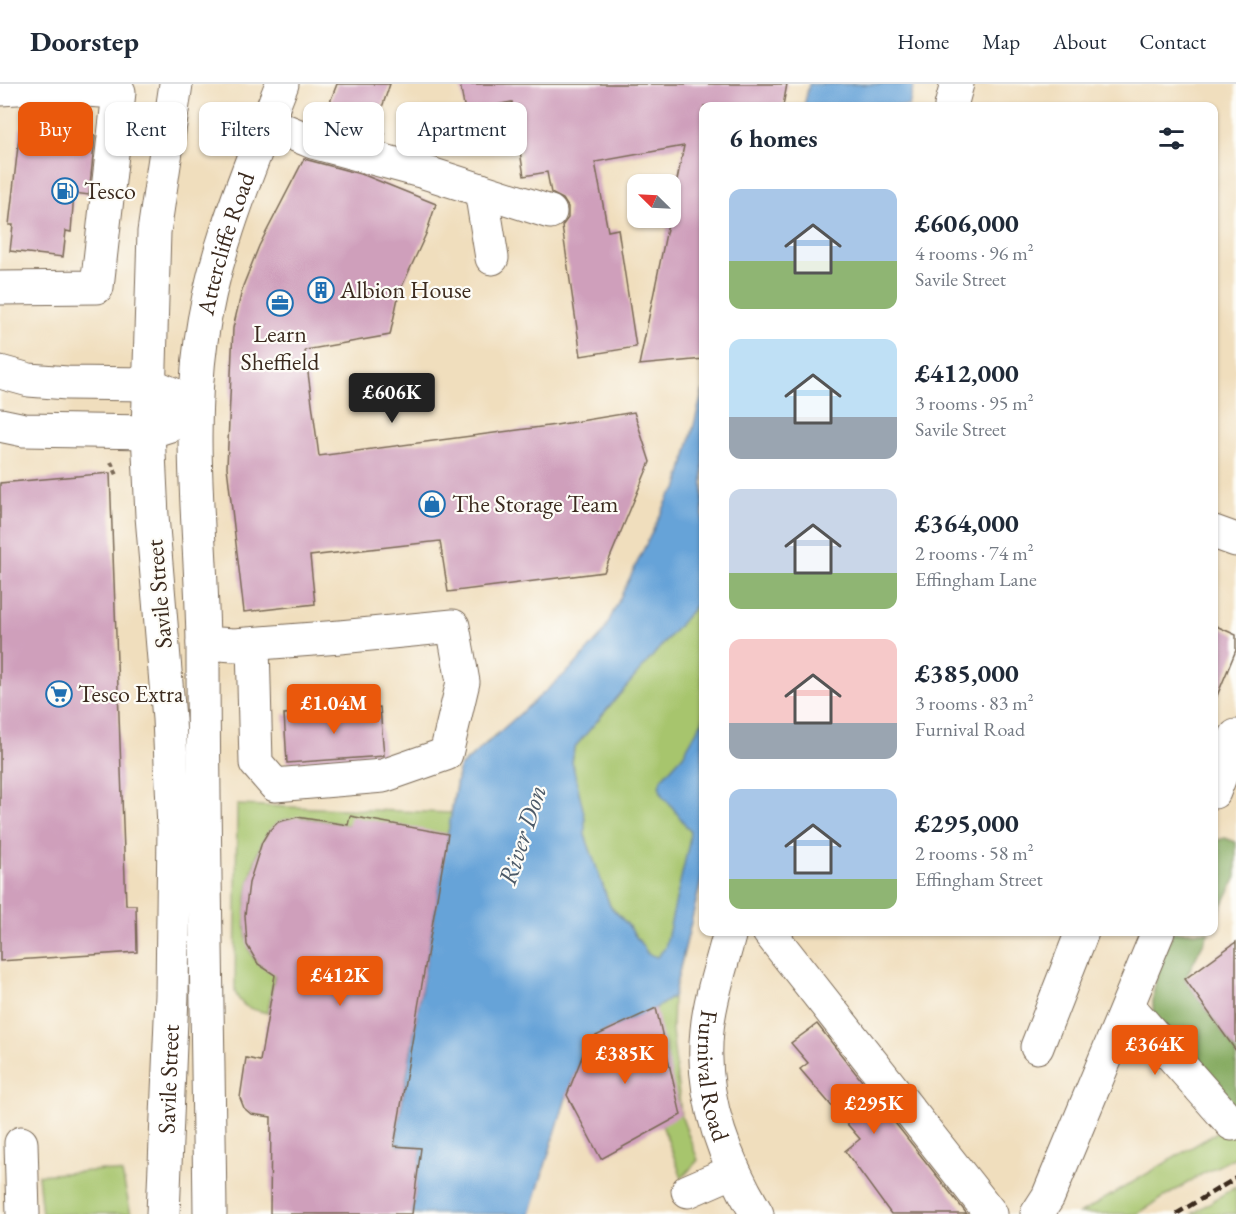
<!DOCTYPE html>
<html lang="en">
<head>
<meta charset="utf-8">
<style>
  body { margin:0; font-family:"EB Garamond",serif; background:#f6f6f7; color:#1f2937; height:100vh; display:flex; flex-direction:column; font-size:22px; white-space:nowrap }
  * { box-sizing:border-box; margin:0 }
  p { font-size:20px; color:#747a83 }
  .icon { flex:none; width:33px; height:33px; fill:none; stroke:currentColor; stroke-width:2; stroke-linecap:round; stroke-linejoin:round }
  .map { position:relative; flex:1; overflow:hidden }
  .sheet { position:absolute; left:699px; top:18px; width:519px; height:834px; display:flex; flex-direction:column; background:#fff; border-radius:12px; box-shadow:0 2px 4px #0004 }
  .sheet>* { flex:none }
  .guide { position:absolute; left:18px; top:18px; width:570px; height:54px; display:flex; gap:12px }
  .needle { width:39px; rotate:294deg }
  .controls { position:absolute; left:627px; top:90px; display:grid; gap:12px }
  .controls a { display:grid; place-items:center; width:54px; height:54px; border-radius:12px; background:#fff; box-shadow:0 2px 4px #0004; font-size:30px }
  .price { position:absolute; translate:-50% -51px; padding:0 14px; border-radius:6px; background:#ea580c; color:#fff; font-size:20px; line-height:39px; filter:drop-shadow(0 2px 3px #0008) }
  .price::after { content:''; position:absolute; left:50%; top:36px; width:18px; height:14px; margin-left:-9px; background:inherit; clip-path:polygon(0 0,100% 0,50% 100%) }
  .price.on { background:#222; color:#fff }
  ul { padding:0; list-style:none }
  li { display:flex; align-items:center; gap:18px; height:150px; padding:0 30px }
  li span { display:grid; place-items:center; flex:none; width:168px; height:120px; border-radius:12px; color:#555 }
  li>.icon { margin-inline-start:auto }
  span .icon { width:72px; height:72px; fill:#fffc; stroke-width:1 }
  li b { font-size:26px }
  h2 { display:flex; justify-content:space-between; align-items:center; height:72px; padding:0 30px; font-size:26px }
  .chip { padding:0 21px; border-radius:12px; background:#fff; box-shadow:0 2px 4px #0004; font-size:21px; line-height:54px }
  .chip.on { background:#ea580c; color:#fff }
  header { display:flex; align-items:center; gap:36px; box-sizing:border-box; height:84px; padding:0 30px; background:#fff; border-bottom:2px solid #e0e1e3 }
  header strong { font-size:28px }
  nav { display:flex; gap:33px; margin-inline-start:auto; font-size:21px }
  .map>svg:first-child { display:block }
  .green { fill:#a7c56d; stroke:#717846; stroke-width:1.5 }
  .forest { fill:#85aa60; stroke:#606a3f; stroke-width:1.5 }
  .water { fill:#66a3d8; stroke:#50667b; stroke-width:1.5 }
  .building { fill:#cf9fbb }
  .lines { fill:none; stroke-linecap:round; stroke-linejoin:round }
  .minor-casing { stroke:#7a6956; stroke-width:35 }
  .major-casing { stroke:#7a6956; stroke-width:35 }
  .path { stroke:#7a6956; stroke-width:4; stroke-dasharray:4.5 4.5; stroke-linecap:butt }
  .minor { stroke:#fff; stroke-width:33 }
  .major { stroke:#fff; stroke-width:33 }
  .rail { stroke:#3b2a1e; stroke-width:4.5; stroke-dasharray:9 4.5; stroke-linecap:butt }
  .labels { text-anchor:middle; stroke-width:4.5; stroke-linejoin:round; paint-order:stroke }
  .poi-label { font-size:24px; fill:#3b2a1e; stroke:#fdfcf7; text-anchor:start }
  .street-label { font-size:24px; fill:#3b2a1e; stroke:#fdfcf7 }
  .water-label { font-size:26px; font-style:italic; fill:#4c5a68; stroke:#fdfcf7 }
</style>
</head>
<body>
<header>
<strong>Doorstep</strong>
<nav><a>Home</a><a>Map</a><a>About</a><a>Contact</a></nav>
</header>
<div class="map">
<svg width="1236" height="1130" viewBox="0 0 1236 1130">
  <rect width="100%" height="100%" fill="#fdfcf7"/>
  <filter id="ink" filterUnits="userSpaceOnUse"><feTurbulence type="fractalNoise" baseFrequency=".0167" numOctaves="2"/><feDisplacementMap in="SourceGraphic" scale="12" xChannelSelector="R" yChannelSelector="G"/><feConvolveMatrix kernelMatrix="1 2 1 2 8 2 1 2 1" color-interpolation-filters="sRGB"/></filter>
  <filter id="wash" filterUnits="userSpaceOnUse"><feTurbulence type="fractalNoise" baseFrequency=".008" numOctaves="4" result="noise"/><feDisplacementMap in="SourceGraphic" scale="24" xChannelSelector="R" yChannelSelector="G"/><feGaussianBlur stdDeviation="1.35" result="paint"/><feColorMatrix in="noise" values="0 0 0 0 0 0 0 0 0 0 0 0 0 0 0 0 0 1.4 0 .05"/><feComposite in="paint" operator="in"/></filter>
  <g filter="url(#wash)">
    <rect width="100%" height="100%" fill="#f0debd"/>
    <g class="green">
      <polygon points="703,513 703,789 673,913 672,946 681,1031 698,1076 682,1094 662,1041 653,926 638,931 648,870 628,841 610,822 585,751 585,734 572,679 574,664"/>
      <path d="M 495,651 L 397,1048 L 447,750 L 348,741 L 302,733 L 301,736 C 291,735 283,734 275,741 C 251,760 237,842 251,869 C 256,880 264,885 275,889 L 268,929 C 251,925 242,925 235,908 L 237,721 L 451,729 L 459,684 Z"/>
      <polygon points="1236,1037 1236,1073 1202,1090 1137,1130 1079,1130"/>
      <polygon points="104,1086 122,1089 131,1130 42,1130 38,1091"/>
      <polygon points="1236,1102 1236,1130 1192,1130"/>
    </g>
    <g class="forest">
      <polygon points="1225,754 1236,758 1236,793 1214,838 1214,757"/>
      <path d="M 1173,848 L 1209,848 L 1185,895 L 1236,967 L 1236,1035 L 1154,932 C 1149,901 1163,876 1173,848 Z"/>
    </g>
    <g class="water">
      <polygon points="809,0 914,0 909,22 804,22"/>
      <polygon points="703,306 703,513 574,664 572,678 585,734 585,751 610,822 628,841 648,870 657,873 665,864 689,759 690,747 670,720 662,712 659,701 663,693 683,671 703,636 703,789 673,913 656,924 589,955 567,1011 530,1130 412,1130 421,1064 396,1062 397,1048 459,684 575,581 603,549 670,411 677,406"/>
    </g>
    <g id="blocks">
      <g class="building">
        <polygon points="337,0 390,0 374,47 385,50 381,57 321,41"/>
        <polygon points="460,0 787,0 783,22 704,22 704,275 639,281 684,62 595,78 608,147 618,145 636,263 581,272 562,142 568,134 568,123 563,115 551,109 547,88 524,92 512,18 465,27"/>
        <polygon points="20,44 95,52 89,111 74,109 71,148 66,147 63,173 10,167 13,141 9,141"/>
        <polygon points="304,75 364,91 436,120 426,150 399,209 390,251 305,266 319,372 556,341 634,328 650,378 604,488 448,508 440,457 310,472 315,520 244,528 227,383 233,244 243,202 259,162"/>
        <polygon points="110,389 126,821 136,821 137,868 0,877 0,399"/>
        <polygon points="1214,541 1236,551 1236,566 1214,619"/>
        <polygon points="380,623 384,672 287,679 284,630"/>
        <polygon points="350,732 448,750 394,1062 421,1064 412,1130 270,1130 271,1033 251,1030 244,1024 240,1014 246,974 260,977 275,891 258,880 247,861 245,831 249,799 262,758 268,748 278,738 297,733 348,741"/>
        <polygon points="1236,858 1236,967 1185,895"/>
        <polygon points="656,924 681,1031 601,1075 567,1011 589,955"/>
        <polygon points="817,940 839,968 967,1130 891,1130 845,1067 860,1055 800,985 808,979 791,959"/>
      </g>
    </g>
  </g>
  <g filter="url(#ink)">
    <use href="#blocks" fill-opacity="0" stroke="#7a6956" stroke-width="1.5"/>
    <g class="lines">
      <g class="minor-casing">
        <g id="minor">
          <polyline points="0,5 34,3 119,8 97,203 0,204"/>
          <polyline points="267,39 313,58 421,87 550,128"/>
          <polyline points="481,106 492,174"/>
          <polyline points="0,288 29,296 67,299 149,300 175,311 195,326 170,341 148,348 24,346 0,341"/>
          <polyline points="1214,448 1236,456"/>
          <polyline points="203,559 234,561 340,553 453,542 463,598 446,670 383,692 275,701 256,679 253,560"/>
          <polyline points="1214,708 1236,652"/>
          <polyline points="769,848 991,1130"/>
          <polyline points="1128,922 1232,1040"/>
          <polyline points="1037,963 1082,848"/>
          <polyline points="21,1059 23,1130"/>
          <polyline points="688,1107 734,1087"/>
          <polyline points="1037,1130 1048,1113 1158,848"/>
        </g>
      </g>
      <g class="major-casing">
        <g id="major">
          <polyline points="951,22 957,0"/>
          <path id="s1" d="M 730,848 C 722,880 710,913 707,946 C 700,1011 724,1075 757,1130"/>
          <path id="s2" d="M 163,1130 L 172,911 L 174,744 L 169,635 L 152,432 L 148,348 L 154,148 L 176,0"/>
          <path id="s3" d="M 210,1130 C 208,940 203,751 203,561 C 202,460 187,358 201,257 C 213,167 250,83 282,0"/>
        </g>
      </g>
      <polyline class="path" points="111,378 118,393"/>
      <use href="#minor" class="minor"/>
      <use href="#major" class="major"/>
      <polyline class="rail" points="1176,1130 1236,1094"/>
    </g>
  </g>
  <defs>
    <g id="fuel-ring" transform="scale(1.35)"><circle r="9.5" fill="#fdfcf7" stroke="#1f6fb2" stroke-width="1.5"/><path d="M-5.5-6h7V0h2V4h1.3V-2.5L3-4.5l.8-.8L6-3V5H2.5V1h-1V6h-7ZM-4.2-4.7v3.2H.2V-4.7Z" fill="#1f6fb2"/></g>
    <g id="building-ring" transform="scale(1.35)"><circle r="9.5" fill="#fdfcf7" stroke="#1f6fb2" stroke-width="1.5"/><path d="M-4-6H4V6H1V3H-1V6H-4ZM-2.5-4.3h1.7v1.8h-1.7ZM.8-4.3h1.7v1.8H.8ZM-2.5-1h1.7V.8h-1.7ZM.8-1h1.7V.8H.8Z" fill="#1f6fb2"/></g>
    <g id="office-ring" transform="scale(1.35)"><circle r="9.5" fill="#fdfcf7" stroke="#1f6fb2" stroke-width="1.5"/><path d="M-6-3h4V-5.5h4V-3h4V5H-6ZM-1-4.5V-3h2v-1.5ZM-6 0V1H6V0Z" fill="#1f6fb2"/></g>
    <g id="shop-ring" transform="scale(1.35)"><circle r="9.5" fill="#fdfcf7" stroke="#1f6fb2" stroke-width="1.5"/><path d="M-5-2.5h2.3a2.7 3.5 0 0 1 5.4 0H5L5.5 6h-11ZM-1.5-2.5h3a1.5 2.3 0 0 0-3 0Z" fill="#1f6fb2"/></g>
    <g id="supermarket-ring" transform="scale(1.35)"><circle r="9.5" fill="#fdfcf7" stroke="#1f6fb2" stroke-width="1.5"/><path d="M-6-5.5h2.5l.6 2H6L4.5 2H-2.5L-4.4-4H-6ZM-1.5 3.2a1.3 1.3 0 1 0 .1 0ZM3 3.2a1.3 1.3 0 1 0 .1 0Z" fill="#1f6fb2"/></g>
  </defs>
  <g fill-rule="evenodd">
    <use href="#fuel-ring" x="65" y="107"/>
    <use href="#building-ring" x="321" y="206"/>
    <use href="#office-ring" x="280" y="219"/>
    <use href="#shop-ring" x="432" y="420"/>
    <use href="#supermarket-ring" x="59" y="610"/>
  </g>
  <g class="labels">
    <g class="poi-label">
      <text x="84" y="115">Tesco</text>
      <text x="340" y="214">Albion House</text>
      <text x="280" y="258" text-anchor="middle">Learn<tspan x="280" dy="28">Sheffield</tspan></text>
      <text x="452" y="428">The Storage Team</text>
      <text x="78" y="618">Tesco Extra</text>
    </g>
    <g class="street-label">
      <text dy="8" stroke="none"><textPath href="#s3" startOffset="974">Attercliffe Road</textPath></text>
      <text transform="translate(159 510) rotate(-95)" y="8">Savile Street</text>
      <text dy="8" stroke="none"><textPath href="#s1" startOffset="147">Furnival Road</textPath></text>
      <text dy="8" stroke="none"><textPath href="#s2" startOffset="135">Savile Street</textPath></text>
    </g>
    <g class="water-label">
      <text transform="translate(522 751) rotate(-72)" y="9">River Don</text>
    </g>
  </g>
</svg>
<div class="controls">
<a><svg class="needle" viewBox="-14 -14 28 28"><path d="M0-13l5 13h-10z" fill="#e53935"/><path d="M0 13l5-13h-10z" fill="#747a83"/></svg></a>
</div>
<b class="price on" style="left:392px;top:340px">£606K</b>
<b class="price" style="left:334px;top:651px">£1.04M</b>
<b class="price" style="left:340px;top:923px">£412K</b>
<b class="price" style="left:1155px;top:992px">£364K</b>
<b class="price" style="left:625px;top:1001px">£385K</b>
<b class="price" style="left:874px;top:1051px">£295K</b>
<div class="guide">
<a class="chip on">Buy</a>
<a class="chip">Rent</a>
<a class="chip">Filters</a>
<a class="chip">New</a>
<a class="chip">Apartment</a>
</div>
<section class="sheet">
<h2>6 homes<svg class="icon" aria-label="filters" viewBox="0 0 24 24"><path d="M4 7h16M4 17h16"/><circle cx="9" cy="7" r="2"/><circle cx="15" cy="17" r="2"/></svg></h2>
<ul>
<li><span style="background:linear-gradient(#a9c7e8 60%,#8fb573 0)"><svg class="icon" aria-label="home" viewBox="0 0 24 24"><path d="M3 11l9-7 9 7M6 9v11h12V9"/></svg></span><div><b>£606,000</b><p>4 rooms · 96 m²</p><p>Savile Street</p></div></li>
<li><span style="background:linear-gradient(#bfe0f5 65%,#9aa5b1 0)"><svg class="icon" aria-label="home" viewBox="0 0 24 24"><path d="M3 11l9-7 9 7M6 9v11h12V9"/></svg></span><div><b>£412,000</b><p>3 rooms · 95 m²</p><p>Savile Street</p></div></li>
<li><span style="background:linear-gradient(#c9d6e8 70%,#8fb573 0)"><svg class="icon" aria-label="home" viewBox="0 0 24 24"><path d="M3 11l9-7 9 7M6 9v11h12V9"/></svg></span><div><b>£364,000</b><p>2 rooms · 74 m²</p><p>Effingham Lane</p></div></li>
<li><span style="background:linear-gradient(#f6c9c9 70%,#9aa5b1 0)"><svg class="icon" aria-label="home" viewBox="0 0 24 24"><path d="M3 11l9-7 9 7M6 9v11h12V9"/></svg></span><div><b>£385,000</b><p>3 rooms · 83 m²</p><p>Furnival Road</p></div></li>
<li><span style="background:linear-gradient(#a9c7e8 75%,#8fb573 0)"><svg class="icon" aria-label="home" viewBox="0 0 24 24"><path d="M3 11l9-7 9 7M6 9v11h12V9"/></svg></span><div><b>£295,000</b><p>2 rooms · 58 m²</p><p>Effingham Street</p></div></li>
</ul>
</section>
</div>
</body>
</html>
